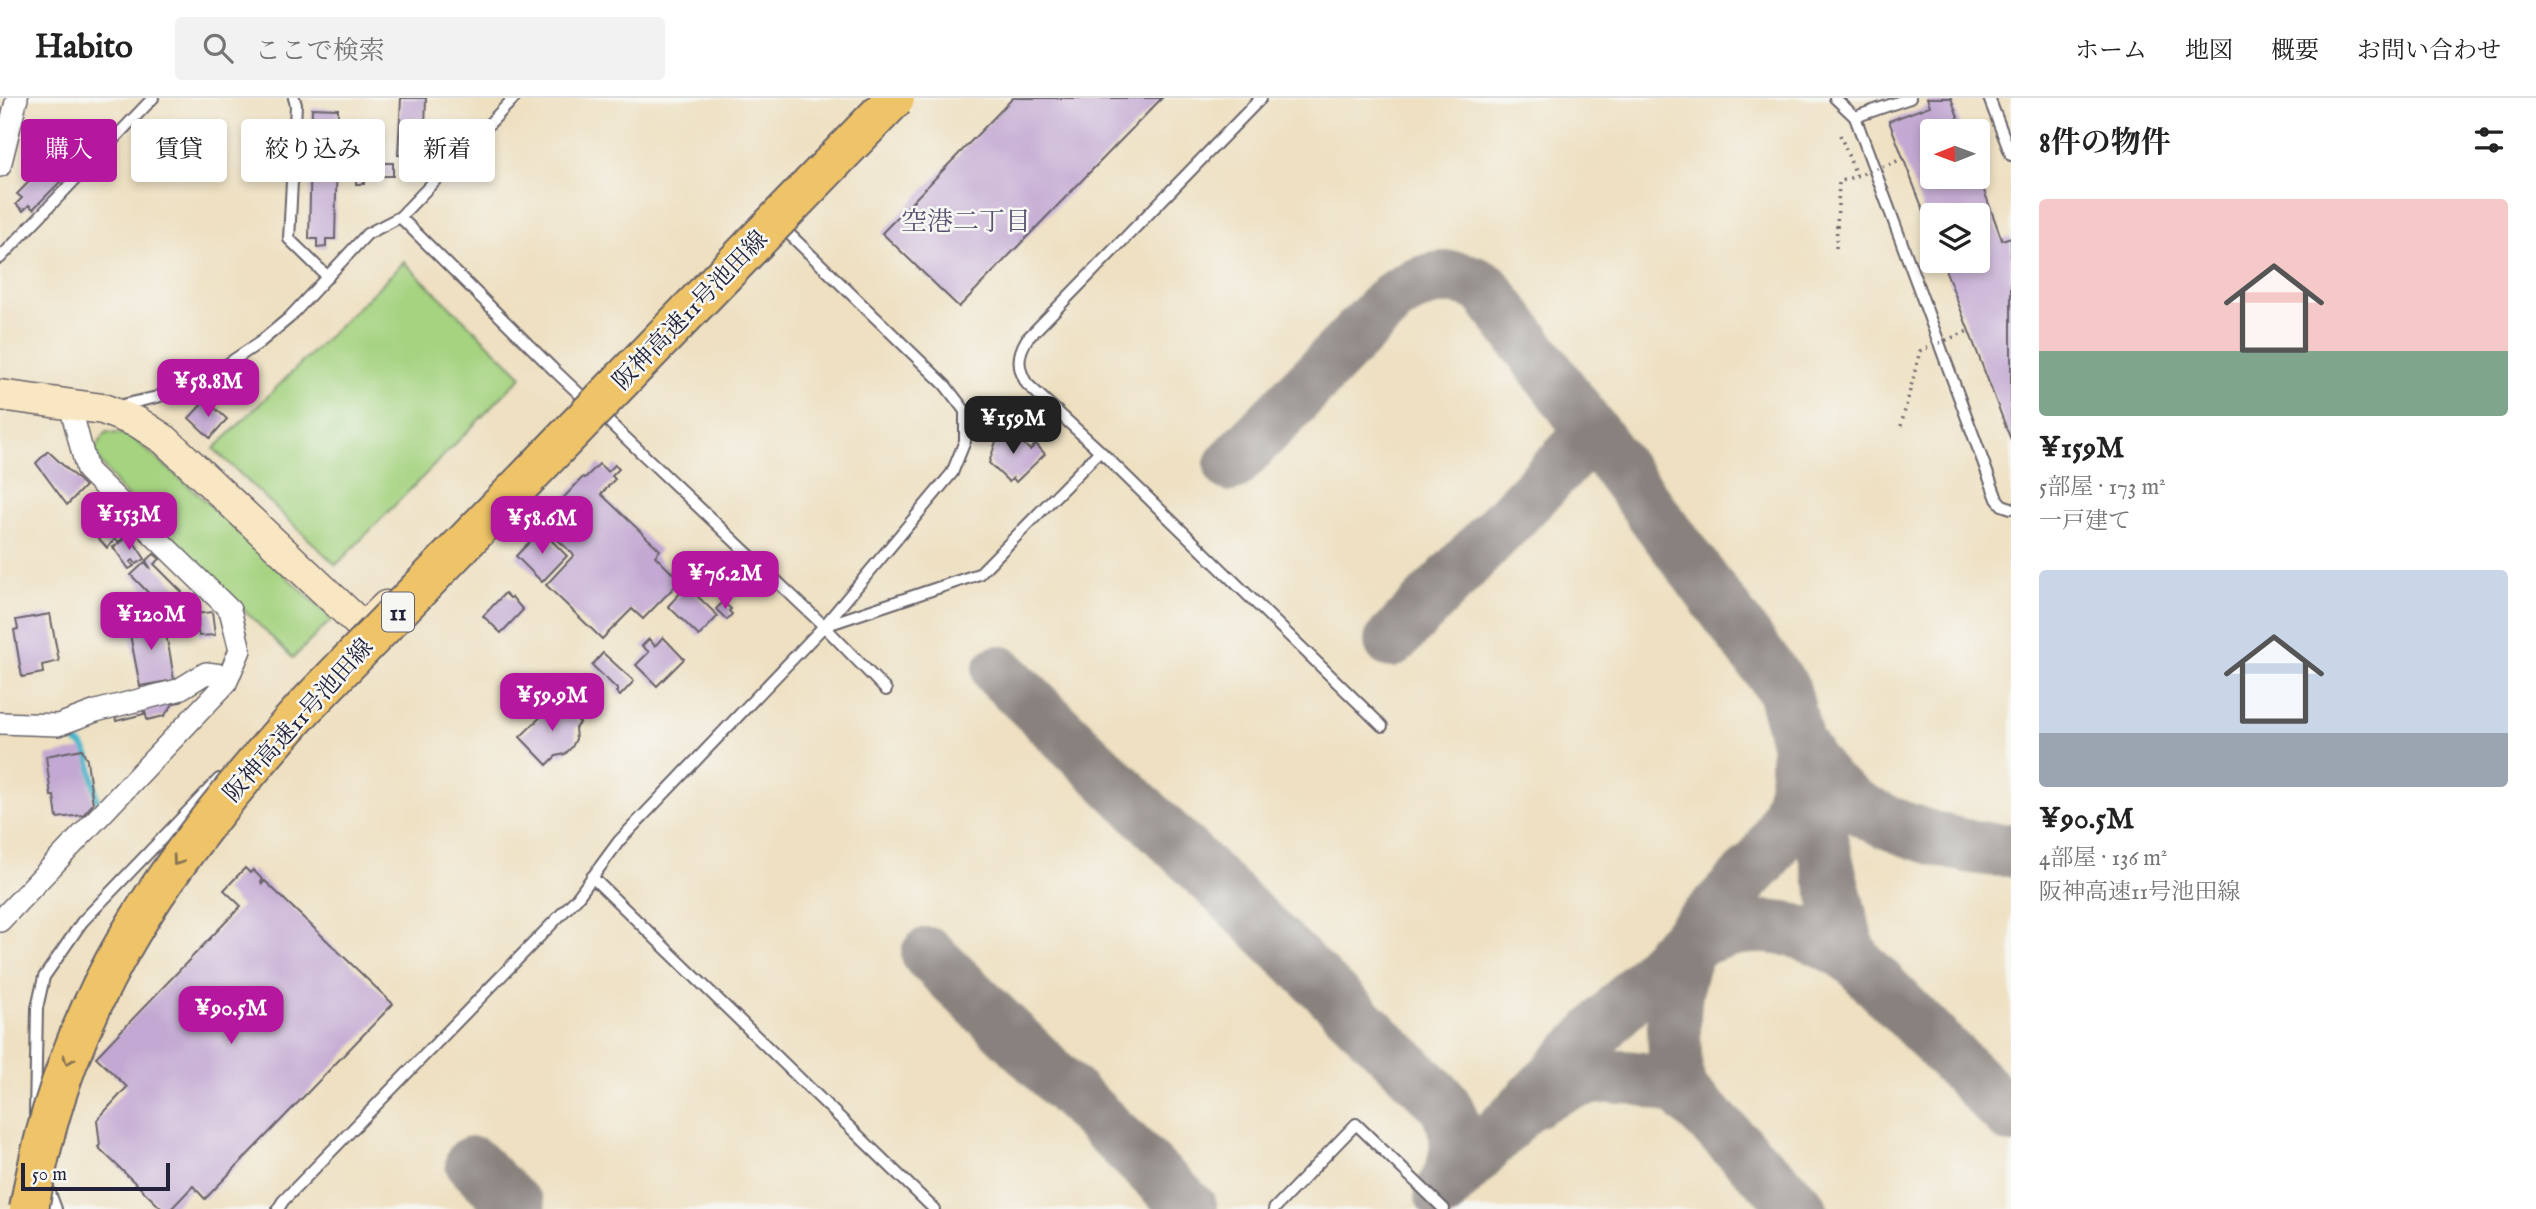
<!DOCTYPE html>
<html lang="ja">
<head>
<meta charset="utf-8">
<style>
  body { margin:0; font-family:"IM FELL English","Noto Serif JP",serif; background:#f2f2f2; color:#222; height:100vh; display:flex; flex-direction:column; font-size:26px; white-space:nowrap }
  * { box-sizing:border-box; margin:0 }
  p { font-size:23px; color:#767676 }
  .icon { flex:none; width:38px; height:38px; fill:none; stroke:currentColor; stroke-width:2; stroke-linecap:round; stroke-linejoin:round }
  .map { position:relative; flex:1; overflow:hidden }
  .side { display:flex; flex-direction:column; background:#fff; width:525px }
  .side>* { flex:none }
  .top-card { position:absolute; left:21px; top:21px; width:665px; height:63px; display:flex; gap:14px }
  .needle { width:46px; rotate:269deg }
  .tools { position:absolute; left:1920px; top:21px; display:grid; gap:14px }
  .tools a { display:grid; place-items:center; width:70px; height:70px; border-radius:7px; background:#fff; box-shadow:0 4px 10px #0003; font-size:35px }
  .scale { position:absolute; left:21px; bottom:18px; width:149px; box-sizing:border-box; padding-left:7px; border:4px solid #22223b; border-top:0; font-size:19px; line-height:24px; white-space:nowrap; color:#22223b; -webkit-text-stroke:5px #f6f6f2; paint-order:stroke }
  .price { position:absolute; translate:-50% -60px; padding:0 16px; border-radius:14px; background:#b5179e; color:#fff; font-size:23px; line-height:46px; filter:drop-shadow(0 2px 4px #0008) }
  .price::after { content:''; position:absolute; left:50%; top:42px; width:21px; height:16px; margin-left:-10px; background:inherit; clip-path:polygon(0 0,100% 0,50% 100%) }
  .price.active { background:#222; color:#fff }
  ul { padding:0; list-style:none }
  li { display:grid; align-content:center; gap:14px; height:371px; padding:0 28px }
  li span { display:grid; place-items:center; height:217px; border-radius:7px; color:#555 }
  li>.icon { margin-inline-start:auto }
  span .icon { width:126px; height:126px; fill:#fffc; stroke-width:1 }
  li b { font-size:30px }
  h2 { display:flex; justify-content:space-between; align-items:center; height:84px; padding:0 28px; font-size:30px }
  .pill { padding:0 24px; border-radius:7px; background:#fff; box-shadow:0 4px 10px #0003; font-size:24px; line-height:63px }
  .pill.active { background:#b5179e; color:#fff }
  header { display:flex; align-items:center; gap:42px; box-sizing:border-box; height:98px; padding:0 35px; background:#fff; border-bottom:2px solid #e0e0e0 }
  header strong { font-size:33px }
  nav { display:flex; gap:38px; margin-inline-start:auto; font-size:24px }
  .search { width:490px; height:63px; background:#f2f2f2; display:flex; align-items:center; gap:18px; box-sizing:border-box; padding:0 24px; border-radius:7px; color:#767676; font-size:26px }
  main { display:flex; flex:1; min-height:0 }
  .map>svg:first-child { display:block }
  .green { fill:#a5d380; stroke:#647a5e; stroke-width:2 }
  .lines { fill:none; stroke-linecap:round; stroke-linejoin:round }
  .stream { stroke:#4ab4c8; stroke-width:6 }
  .taxiway { stroke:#88817e; stroke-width:54 }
  .building { fill:#c2a8d2 }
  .lane-casing { stroke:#69646a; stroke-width:14 }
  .street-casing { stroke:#69646a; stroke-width:24 }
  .secondary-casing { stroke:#69646a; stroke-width:33 }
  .path { stroke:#69646a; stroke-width:3.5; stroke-dasharray:2 5; stroke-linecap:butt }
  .lane { stroke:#fff; stroke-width:10 }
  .street { stroke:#fff; stroke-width:21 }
  .secondary { stroke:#f9e7c3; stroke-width:30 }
  .highway-bridge-casing { stroke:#69646a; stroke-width:42; stroke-linecap:butt }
  .path-bridge { stroke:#69646a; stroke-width:3.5; stroke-dasharray:2 5; stroke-linecap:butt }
  .highway-bridge { stroke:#efc469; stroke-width:38 }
  .oneway { stroke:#887352 }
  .labels { text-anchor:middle; stroke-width:5; stroke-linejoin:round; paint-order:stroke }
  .shield { fill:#f6f6f2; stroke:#626272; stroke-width:2 }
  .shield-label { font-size:23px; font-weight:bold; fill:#22223b }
  .street-label { font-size:24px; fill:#22223b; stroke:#f6f6f2 }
  .neighbourhood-label { font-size:26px; fill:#5a5170; stroke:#f6f6f2 }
</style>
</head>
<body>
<header>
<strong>Habito</strong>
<div class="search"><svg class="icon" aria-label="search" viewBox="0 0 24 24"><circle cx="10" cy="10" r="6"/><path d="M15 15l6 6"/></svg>ここで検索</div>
<nav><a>ホーム</a><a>地図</a><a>概要</a><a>お問い合わせ</a></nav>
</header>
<main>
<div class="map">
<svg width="2011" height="1111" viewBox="0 0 2011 1111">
  <rect width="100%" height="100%" fill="#f6f6f2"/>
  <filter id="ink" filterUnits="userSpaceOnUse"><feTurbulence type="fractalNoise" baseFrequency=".0143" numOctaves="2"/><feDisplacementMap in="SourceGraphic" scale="14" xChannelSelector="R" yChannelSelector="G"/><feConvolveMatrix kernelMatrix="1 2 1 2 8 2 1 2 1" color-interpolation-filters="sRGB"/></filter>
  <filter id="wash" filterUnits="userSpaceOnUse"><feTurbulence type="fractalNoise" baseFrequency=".00686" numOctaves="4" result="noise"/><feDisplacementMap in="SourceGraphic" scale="28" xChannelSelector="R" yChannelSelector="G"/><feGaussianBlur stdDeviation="1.57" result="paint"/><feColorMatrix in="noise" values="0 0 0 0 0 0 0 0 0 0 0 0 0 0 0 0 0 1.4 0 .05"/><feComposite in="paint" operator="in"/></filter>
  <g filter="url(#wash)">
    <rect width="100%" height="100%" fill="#eee0c1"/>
    <g class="green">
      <polygon points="404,164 522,278 336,467 214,351"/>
      <polygon points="106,334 129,337 198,396 332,521 293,560 120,391 93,354"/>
    </g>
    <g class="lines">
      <polyline class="stream" points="65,637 83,648 89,658 97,702"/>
      <g class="taxiway">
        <path d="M 1231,367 L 1393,200 C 1423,180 1454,171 1486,191 L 1784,592 L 1847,845 L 1855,862"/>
        <polyline points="1391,543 1593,334"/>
        <path d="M 999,574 L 1441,1002 C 1464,1034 1459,1063 1441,1095"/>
        <path d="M 1801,650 C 1812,668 1823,683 1839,696 C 1879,728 1960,753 2011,752"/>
        <path d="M 1680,852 C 1737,818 1802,822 1855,862 L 2011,1019"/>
        <polyline points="928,856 1191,1111"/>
        <path d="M 1681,993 C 1676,981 1676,967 1675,955 C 1672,914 1674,873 1696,837"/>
        <path d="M 1535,1003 C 1579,973 1633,972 1681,993 L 1801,1111"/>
        <polyline points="472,1065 519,1111"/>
        <path d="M 1443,1093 L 1762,763 C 1784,733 1799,699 1797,661"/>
      </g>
    </g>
    <g id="blocks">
      <g class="building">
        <polygon points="401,0 426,0 424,58 398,57"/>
        <polygon points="1013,0 1162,0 959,209 882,135"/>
        <polygon points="1927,0 1951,0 1963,33 1932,33 1932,79 1979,79 2002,142 2011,139 2011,342 1942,163 1978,163 1978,117 1932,117 1932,135 1889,23 1930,8"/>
        <polygon points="312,10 338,11 335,141 326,141 326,149 317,150 317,141 309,141"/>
        <polygon points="60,52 76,68 33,111 29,107 23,113 16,106 22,100 17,96"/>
        <rect x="380" y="65" width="13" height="13"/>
        <rect x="356" y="70" width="8" height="16"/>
        <polygon points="206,302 227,321 210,340 189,320"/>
        <polygon points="1002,325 1030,352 1036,346 1045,356 1016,384 1013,380 1009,384 989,365"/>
        <polygon points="48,353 85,388 67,407 36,365"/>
        <polygon points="599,366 608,374 615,367 619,371 612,378 615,381 601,396 660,452 655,458 672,475 677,469 686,477 643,521 632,511 602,541 546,487 574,457 540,425 583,379 585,380"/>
        <polygon points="104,410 126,428 124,432 127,434 125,439 118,444 115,441 107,450 87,427"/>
        <polygon points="541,432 567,458 542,484 516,458"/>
        <polygon points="130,438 145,461 136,466 133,462 130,464 134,468 129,471 113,449"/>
        <polygon points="154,456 160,461 154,466 182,494 180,496 181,498 166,513 131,477 145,464 151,471 146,463"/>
        <polygon points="687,488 718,518 699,538 668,508"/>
        <polygon points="505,495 510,500 512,499 523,512 501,535 483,518"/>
        <polygon points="723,504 731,511 729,513 732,516 727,522 716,511"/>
        <polygon points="188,508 189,515 167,517 167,513 175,512 174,509"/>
        <polygon points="212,514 215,537 199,538 197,531 180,533 169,519"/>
        <polygon points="50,516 59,563 42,567 43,575 22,579 14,532 18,531 16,522"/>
        <polygon points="162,519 170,556 174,582 140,588 128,526"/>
        <polygon points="663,539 684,561 657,588 636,567 649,554 642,548 649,541 655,548"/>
        <polygon points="603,555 634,583 620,598 616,594 618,592 592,567"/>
        <polygon points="179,597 181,604 174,605 164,618 147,622 144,607"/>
        <polygon points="558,602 580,625 575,630 576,641 572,649 565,656 556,658 547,667 520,639"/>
        <polygon points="143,609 144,616 116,623 115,616"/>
        <polygon points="82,651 87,662 93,706 83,717 57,720 54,698 51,698 46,658"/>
        <polygon points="245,770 250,775 253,772 263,782 261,784 262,786 265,783 393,906 205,1101 193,1088 171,1111 162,1111 98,1049 100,1047 97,1022 127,989 96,959 241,808 224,792"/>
      </g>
    </g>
  </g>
  <g filter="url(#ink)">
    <use href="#blocks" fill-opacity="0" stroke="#69646a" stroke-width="2"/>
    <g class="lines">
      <g class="lane-casing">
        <g id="lane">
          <polyline points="294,0 296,7 289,141 328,179"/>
          <polyline points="1835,0 1855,19 1910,0"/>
          <polyline points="1989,0 2011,57"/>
          <polyline points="1855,19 1997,401 2002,407 2011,410"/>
          <polyline points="400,119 553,271 824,528 886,592"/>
          <polyline points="781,128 945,287 965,313 965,343 952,375 824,528"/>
          <polyline points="0,160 153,0"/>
          <polyline points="118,308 157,299 196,283 220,271 259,245 289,220 367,136 400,119 514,0"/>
          <polyline points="1100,353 1382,628"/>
          <polyline points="592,779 934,1111"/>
          <polyline points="35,1017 37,910 44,879 82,824 219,681"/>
          <polyline points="47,1087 56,1111"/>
          <path d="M 278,1111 L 283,1103 L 577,800 L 619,743 L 824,528 L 979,476 L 1100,353 L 1027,286 C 1017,270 1017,257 1027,241 L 1261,0"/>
          <polyline points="1274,1111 1356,1026 1444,1111"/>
        </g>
      </g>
      <g class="street-casing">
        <g id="street">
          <polyline points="0,68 17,0"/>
          <polyline points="0,625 58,627 96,613 178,592 206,575 229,578"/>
          <polyline points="0,823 226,585 240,552 230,512 87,372 70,307"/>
        </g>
      </g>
      <g class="secondary-casing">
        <polyline id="secondary" points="0,297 103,311 139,325 165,342 364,530 386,508"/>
      </g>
      <polyline class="path" points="1840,37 1856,77"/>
      <use href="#lane" class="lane"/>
      <use href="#street" class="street"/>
      <use href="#secondary" class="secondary"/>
      <g class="highway-bridge-casing">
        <path id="highway-bridge" d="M 29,1111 C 65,900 165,765 304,610 L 895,0"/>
      </g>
      <g class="path-bridge">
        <polyline points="1836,150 1839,84 1903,61"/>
        <polyline points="1901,328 1920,253 1968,233"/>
      </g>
      <use href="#highway-bridge" class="highway-bridge"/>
    </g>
    <defs><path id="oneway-chevron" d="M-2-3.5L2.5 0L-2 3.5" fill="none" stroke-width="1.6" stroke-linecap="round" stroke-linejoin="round" transform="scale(1.75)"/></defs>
    <g class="oneway">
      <use href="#oneway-chevron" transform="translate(177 763) rotate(126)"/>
      <use href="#oneway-chevron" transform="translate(68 962) rotate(111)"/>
    </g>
  </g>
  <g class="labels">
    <rect class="shield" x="382" y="494.5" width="32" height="39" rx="5"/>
    <g class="shield-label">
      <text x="398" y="522">11</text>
    </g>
    <g class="street-label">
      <text transform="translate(690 212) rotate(-46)" y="8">阪神高速11号池田線</text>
      <text transform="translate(298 622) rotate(-48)" y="8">阪神高速11号池田線</text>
    </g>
    <g class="neighbourhood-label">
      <text x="966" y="132">空港二丁目</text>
    </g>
  </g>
</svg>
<div class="tools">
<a><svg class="needle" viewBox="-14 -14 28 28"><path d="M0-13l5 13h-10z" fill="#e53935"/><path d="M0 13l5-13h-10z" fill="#767676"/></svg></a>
<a><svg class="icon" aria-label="layers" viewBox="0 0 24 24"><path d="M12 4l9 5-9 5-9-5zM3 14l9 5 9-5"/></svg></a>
</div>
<div class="scale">50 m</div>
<b class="price" style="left:208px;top:321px">¥58.8M</b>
<b class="price active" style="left:1013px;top:358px">¥159M</b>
<b class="price" style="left:129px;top:454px">¥153M</b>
<b class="price" style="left:542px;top:458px">¥58.6M</b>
<b class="price" style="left:725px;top:513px">¥76.2M</b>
<b class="price" style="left:151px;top:554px">¥120M</b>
<b class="price" style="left:552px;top:635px">¥59.9M</b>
<b class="price" style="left:231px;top:948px">¥90.5M</b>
<div class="top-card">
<a class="pill active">購入</a>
<a class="pill">賃貸</a>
<a class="pill">絞り込み</a>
<a class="pill">新着</a>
</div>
</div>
<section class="side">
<h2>8件の物件<svg class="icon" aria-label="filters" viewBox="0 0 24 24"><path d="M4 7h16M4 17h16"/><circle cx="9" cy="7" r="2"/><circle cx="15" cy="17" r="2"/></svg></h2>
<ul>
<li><span style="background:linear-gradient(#f6c9c9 70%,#7fa58c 0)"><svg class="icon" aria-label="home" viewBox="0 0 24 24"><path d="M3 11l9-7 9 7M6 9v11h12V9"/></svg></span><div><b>¥159M</b><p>5部屋 · 173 m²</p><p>一戸建て</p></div></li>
<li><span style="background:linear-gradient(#c9d6e8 75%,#9aa5b1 0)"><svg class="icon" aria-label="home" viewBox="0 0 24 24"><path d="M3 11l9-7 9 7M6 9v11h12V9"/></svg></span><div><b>¥90.5M</b><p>4部屋 · 136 m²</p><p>阪神高速11号池田線</p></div></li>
</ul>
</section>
</main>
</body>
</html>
